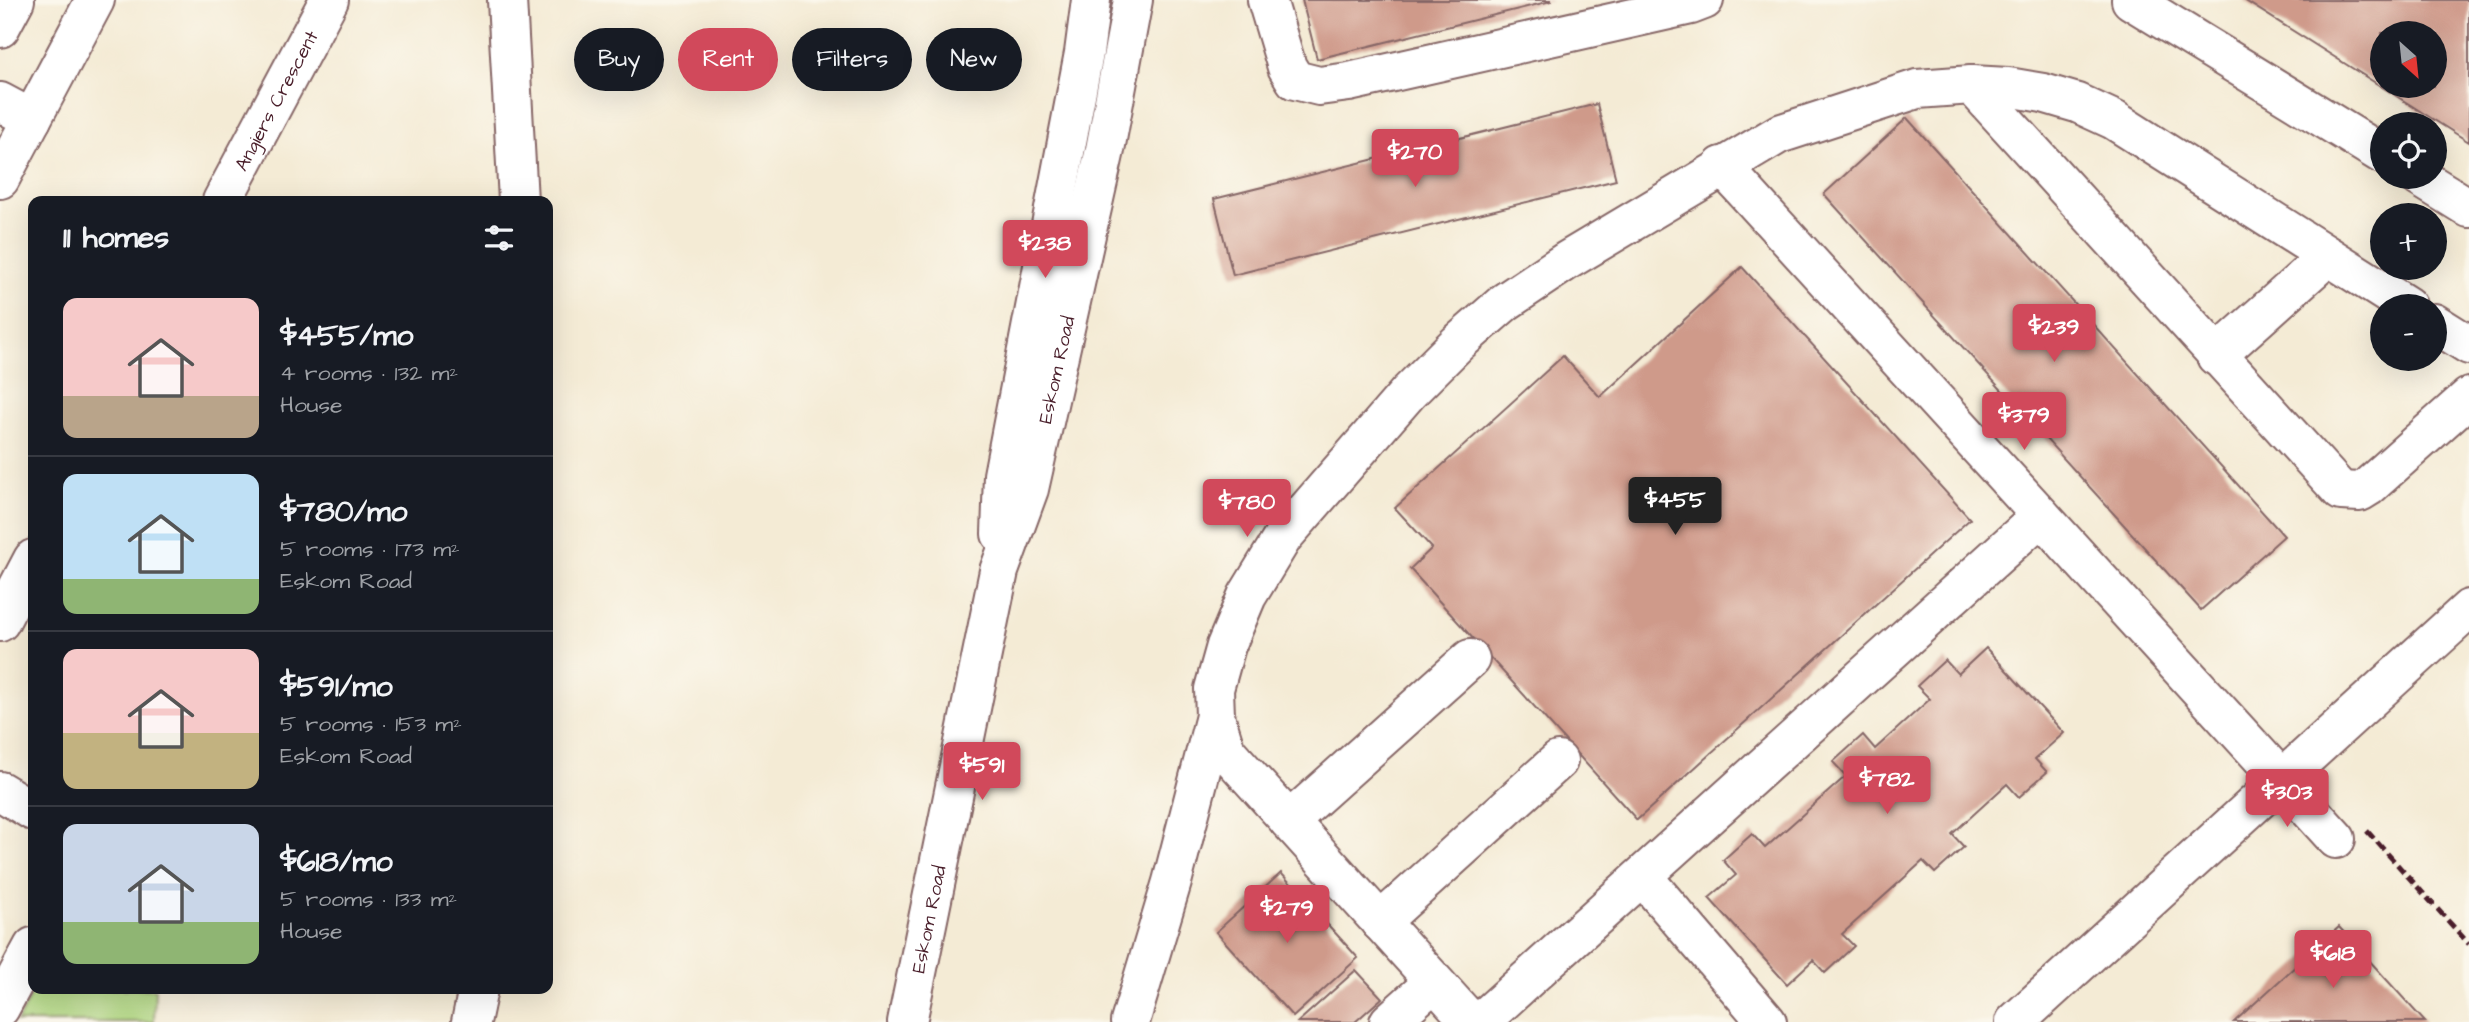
<!DOCTYPE html>
<html lang="en">
<head>
<meta charset="utf-8">
<style>
  body { margin:0; font-family:"Architects Daughter",sans-serif; background:#20242c; color:#f1f3f6; height:100vh; display:flex; flex-direction:column; font-size:26px; white-space:nowrap }
  * { box-sizing:border-box; margin:0 }
  p { font-size:23px; color:#9ea1a6 }
  .icon { flex:none; width:38px; height:38px; fill:none; stroke:currentColor; stroke-width:2; stroke-linecap:round; stroke-linejoin:round }
  .map { position:relative; flex:1; overflow:hidden }
  .drawer { position:absolute; left:28px; top:196px; width:525px; height:798px; display:flex; flex-direction:column; background:#171b24; border-radius:14px; box-shadow:0 7px 28px #0002 }
  .drawer>* { flex:none }
  .banner { position:absolute; left:574px; top:28px; width:665px; height:63px; display:flex; gap:14px }
  .needle { width:46px; rotate:153deg }
  .tools { position:absolute; left:2370px; top:21px; display:grid; gap:14px }
  .tools a { display:grid; place-items:center; width:77px; height:77px; border-radius:50%; background:#171b24; box-shadow:0 7px 28px #0002; font-size:35px }
  .price { position:absolute; translate:-50% -60px; padding:0 16px; border-radius:7px; background:#d1495b; color:#fff; font-size:23px; line-height:46px; filter:drop-shadow(0 2px 4px #0008) }
  .price::after { content:''; position:absolute; left:50%; top:42px; width:21px; height:16px; margin-left:-10px; background:inherit; clip-path:polygon(0 0,100% 0,50% 100%) }
  .price.on { background:#222; color:#fff }
  ul { padding:0; list-style:none }
  li { display:flex; align-items:center; gap:21px; height:175px; padding:0 35px }
  li+li { border-top:2px solid #363941 }
  li span { display:grid; place-items:center; flex:none; width:196px; height:140px; border-radius:14px; color:#555 }
  li>.icon { margin-inline-start:auto }
  span .icon { width:84px; height:84px; fill:#fffc; stroke-width:1 }
  li b { font-size:30px }
  h2 { display:flex; justify-content:space-between; align-items:center; height:84px; padding:0 35px; font-size:30px }
  .chip { padding:0 24px; border-radius:32px; background:#171b24; box-shadow:0 7px 28px #0002; font-size:24px; line-height:63px }
  .chip.on { background:#d1495b; color:#fff }
  .map>svg:first-child { display:block }
  .green { fill:#afd680; stroke:#7c7a56; stroke-width:2 }
  .building { fill:#cf9a8a; fill-rule:evenodd }
  .lines { fill:none; stroke-linecap:round; stroke-linejoin:round }
  .minor-casing { stroke:#866666; stroke-width:42 }
  .minor { stroke:#fff; stroke-width:38 }
  .rail { stroke:#4a1f2b; stroke-width:5; stroke-dasharray:10 5; stroke-linecap:butt }
  .labels { text-anchor:middle; stroke-width:6; stroke-linejoin:round; paint-order:stroke }
  .street-label { font-size:19px; fill:#4a1f2b; stroke:#fbf7ec }
</style>
</head>
<body>
<div class="map">
<svg width="2469" height="1022" viewBox="0 0 2469 1022">
  <rect width="100%" height="100%" fill="#fbf7ec"/>
  <filter id="ink" filterUnits="userSpaceOnUse"><feTurbulence type="fractalNoise" baseFrequency=".0143" numOctaves="2"/><feDisplacementMap in="SourceGraphic" scale="14" xChannelSelector="R" yChannelSelector="G"/><feConvolveMatrix kernelMatrix="1 2 1 2 8 2 1 2 1" color-interpolation-filters="sRGB"/></filter>
  <filter id="wash" filterUnits="userSpaceOnUse"><feTurbulence type="fractalNoise" baseFrequency=".00686" numOctaves="4" result="noise"/><feDisplacementMap in="SourceGraphic" scale="28" xChannelSelector="R" yChannelSelector="G"/><feGaussianBlur stdDeviation="1.57" result="paint"/><feColorMatrix in="noise" values="0 0 0 0 0 0 0 0 0 0 0 0 0 0 0 0 0 1.4 0 .05"/><feComposite in="paint" operator="in"/></filter>
  <g filter="url(#wash)">
    <rect width="100%" height="100%" fill="#f4ebd5"/>
    <polygon class="green" points="34,989 155,989 154,1022 17,1022"/>
    <g id="blocks">
      <g class="building">
        <polygon points="1302,0 1551,0 1551,1 1317,59"/>
        <path d="M 2244,0 L 2469,0 L 2469,142 L 2382,87 ZM 2382,33 L 2434,33 L 2434,86 L 2382,86 Z"/>
        <polygon points="1597,104 1616,180 1233,275 1214,199"/>
        <polygon points="1907,118 2284,536 2201,610 1824,194"/>
        <polygon points="1742,267 1970,519 1637,820 1410,569 1432,548 1395,508 1563,356 1600,397"/>
        <polygon points="1986,648 2064,733 2035,759 2047,772 2019,797 2007,784 1952,834 1964,847 1935,873 1923,861 1842,934 1854,946 1825,973 1813,960 1787,984 1709,898 1736,875 1723,860 1752,834 1765,848 1846,776 1833,762 1863,735 1875,749 1930,699 1917,686 1945,660 1958,674"/>
        <polygon points="1281,873 1358,958 1293,1017 1216,932"/>
        <polygon points="2339,927 2425,1022 2234,1022"/>
        <polygon points="1356,970 1382,998 1355,1022 1298,1022"/>
      </g>
    </g>
  </g>
  <g filter="url(#ink)">
    <use href="#blocks" fill-opacity="0" stroke="#866666" stroke-width="2"/>
    <g class="lines">
      <g class="minor-casing">
        <g id="minor">
          <polyline points="507,0 518,201"/>
          <polyline points="1267,0 1287,67 1295,80 1319,86 1349,82 1691,5 1704,0"/>
          <polyline points="2131,0 2382,154"/>
          <polyline points="0,28 15,0"/>
          <polyline points="1972,85 2341,491 2360,492 2368,487 2469,397"/>
          <polyline points="0,102 32,119"/>
          <polyline points="1722,166 2336,839"/>
          <polyline points="2419,177 2469,208"/>
          <polyline points="0,179 95,0"/>
          <path id="s1" d="M 222,201 L 329,0"/>
          <polyline points="2434,323 2469,345"/>
          <polyline points="2216,356 2328,256"/>
          <polyline points="1001,534 1003,475 1084,53 1091,0"/>
          <polyline points="0,622 33,559"/>
          <polyline points="0,791 33,811"/>
          <polyline points="1289,821 1470,659"/>
          <polyline points="1643,877 1767,1022"/>
          <polyline points="1380,922 1558,761"/>
          <polyline points="0,1008 33,947"/>
          <polyline points="471,1022 478,989"/>
          <path id="s2" d="M 907,1022 L 999,571 L 1029,489 L 1105,150 L 1133,0"/>
          <polyline points="1130,1022 1172,882 1215,716"/>
          <polyline points="1389,1022 1434,982"/>
          <polyline points="1471,1022 1226,751 1215,716 1214,689 1226,646 1247,596 1283,537 1408,393 1458,343 1505,302 1568,260 1779,134 1917,89 1972,85 2008,87 2043,93 2077,103 2114,120 2407,306"/>
          <polyline points="1480,1022 2041,516"/>
          <polyline points="2015,1022 2469,609"/>
        </g>
      </g>
      <use href="#minor" class="minor"/>
      <polyline class="rail" points="2367,831 2469,944"/>
    </g>
  </g>
  <g class="labels">
    <g class="street-label">
      <text dy="7" stroke="none"><textPath href="#s1" startOffset="114">Angiers Crescent</textPath></text>
      <text dy="7" stroke="none"><textPath href="#s2" startOffset="670">Eskom Road</textPath></text>
      <text dy="7" stroke="none"><textPath href="#s2" startOffset="105">Eskom Road</textPath></text>
    </g>
  </g>
</svg>
<div class="tools">
<a><svg class="needle" viewBox="-14 -14 28 28"><path d="M0-13l5 13h-10z" fill="#e53935"/><path d="M0 13l5-13h-10z" fill="#9ea1a6"/></svg></a>
<a><svg class="icon" aria-label="locate" viewBox="0 0 24 24"><circle cx="12" cy="12" r="6"/><path d="M12 2v4M12 18v4M2 12h4M18 12h4"/></svg></a>
<a>+</a>
<a>−</a>
</div>
<b class="price" style="left:1415px;top:189px">$270</b>
<b class="price" style="left:1045px;top:280px">$238</b>
<b class="price" style="left:2054px;top:364px">$239</b>
<b class="price" style="left:2024px;top:452px">$379</b>
<b class="price on" style="left:1675px;top:537px">$455</b>
<b class="price" style="left:1247px;top:539px">$780</b>
<b class="price" style="left:982px;top:802px">$591</b>
<b class="price" style="left:1887px;top:816px">$782</b>
<b class="price" style="left:2287px;top:829px">$303</b>
<b class="price" style="left:1287px;top:945px">$279</b>
<b class="price" style="left:2333px;top:990px">$618</b>
<div class="banner">
<a class="chip">Buy</a>
<a class="chip on">Rent</a>
<a class="chip">Filters</a>
<a class="chip">New</a>
</div>
<section class="drawer">
<h2>11 homes<svg class="icon" aria-label="filters" viewBox="0 0 24 24"><path d="M4 7h16M4 17h16"/><circle cx="9" cy="7" r="2"/><circle cx="15" cy="17" r="2"/></svg></h2>
<ul>
<li><span style="background:linear-gradient(#f6c9c9 70%,#b9a48a 0)"><svg class="icon" aria-label="home" viewBox="0 0 24 24"><path d="M3 11l9-7 9 7M6 9v11h12V9"/></svg></span><div><b>$455/mo</b><p>4 rooms · 132 m²</p><p>House</p></div></li>
<li><span style="background:linear-gradient(#bfe0f5 75%,#8fb573 0)"><svg class="icon" aria-label="home" viewBox="0 0 24 24"><path d="M3 11l9-7 9 7M6 9v11h12V9"/></svg></span><div><b>$780/mo</b><p>5 rooms · 173 m²</p><p>Eskom Road</p></div></li>
<li><span style="background:linear-gradient(#f6c9c9 60%,#c2b280 0)"><svg class="icon" aria-label="home" viewBox="0 0 24 24"><path d="M3 11l9-7 9 7M6 9v11h12V9"/></svg></span><div><b>$591/mo</b><p>5 rooms · 153 m²</p><p>Eskom Road</p></div></li>
<li><span style="background:linear-gradient(#c9d6e8 70%,#8fb573 0)"><svg class="icon" aria-label="home" viewBox="0 0 24 24"><path d="M3 11l9-7 9 7M6 9v11h12V9"/></svg></span><div><b>$618/mo</b><p>5 rooms · 133 m²</p><p>House</p></div></li>
</ul>
</section>
</div>
</body>
</html>
